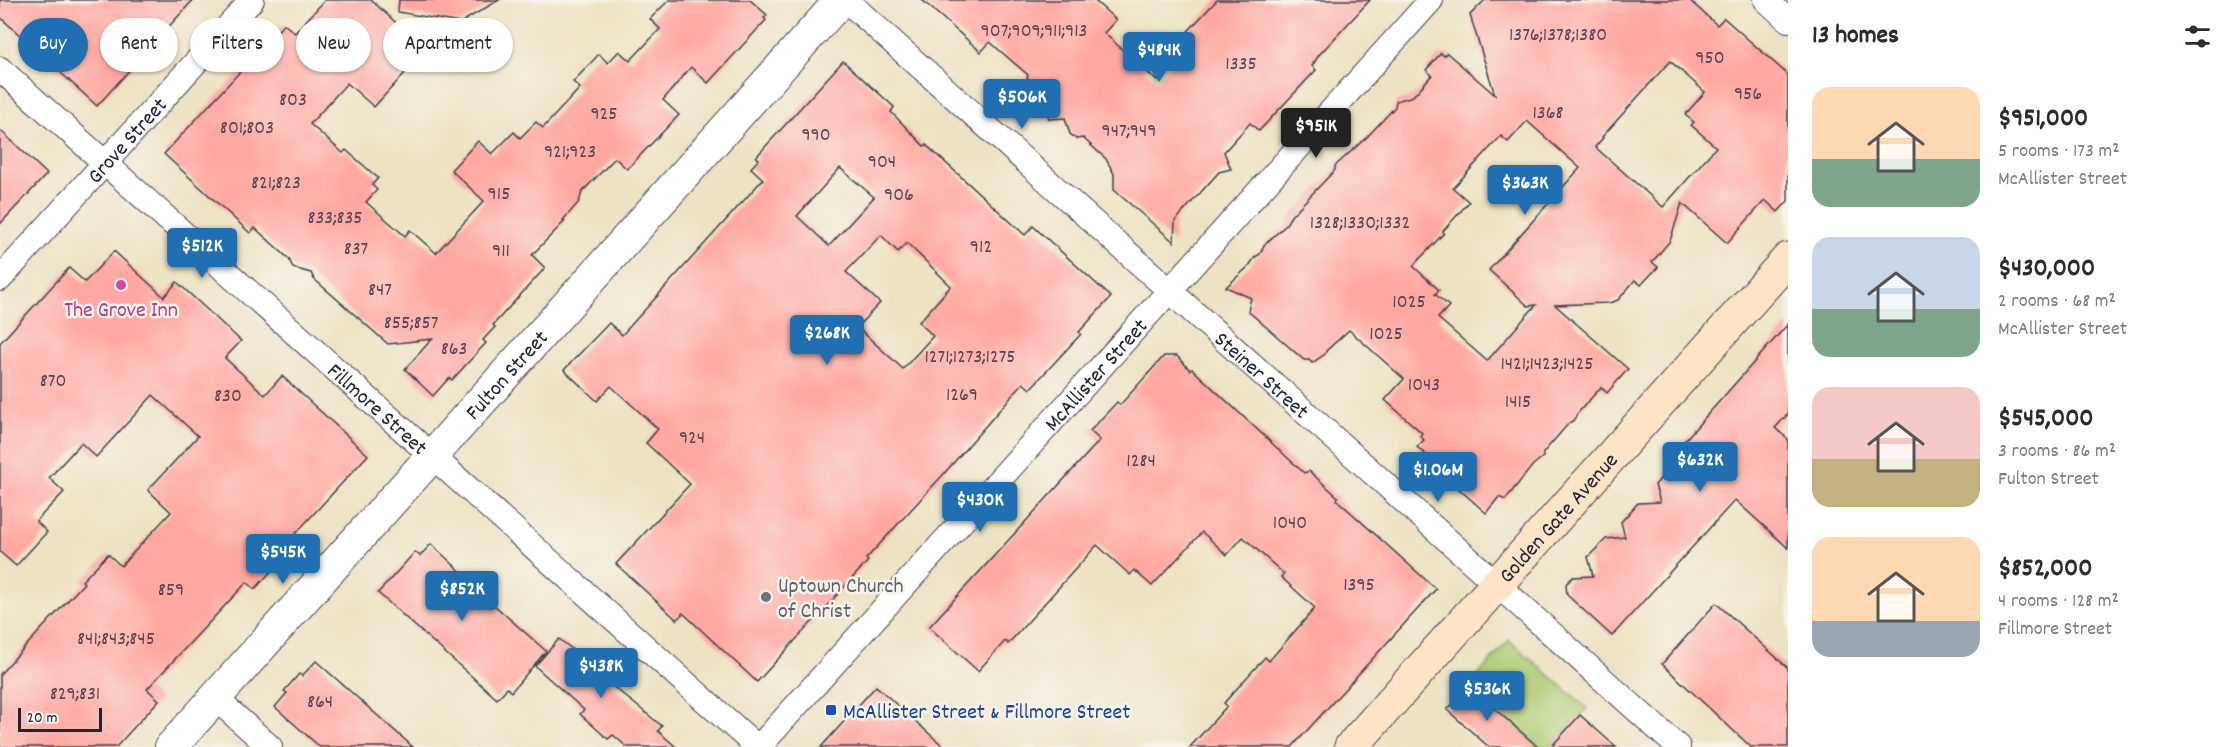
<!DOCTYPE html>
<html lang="en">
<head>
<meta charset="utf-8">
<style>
  body { margin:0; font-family:Dekko,sans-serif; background:#f7f7f7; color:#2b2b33; height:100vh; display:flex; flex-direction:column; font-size:22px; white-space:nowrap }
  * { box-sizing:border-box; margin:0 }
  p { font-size:20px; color:#7c7c81 }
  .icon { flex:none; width:33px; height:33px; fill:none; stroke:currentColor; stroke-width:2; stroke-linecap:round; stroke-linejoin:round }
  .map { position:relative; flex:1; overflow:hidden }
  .details { display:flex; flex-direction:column; background:#fff; width:450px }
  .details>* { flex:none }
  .guide { position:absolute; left:18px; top:18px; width:570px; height:54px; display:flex; gap:12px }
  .scale { position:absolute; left:18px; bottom:15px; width:84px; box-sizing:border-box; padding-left:6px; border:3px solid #22223b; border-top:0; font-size:16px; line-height:21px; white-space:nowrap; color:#22223b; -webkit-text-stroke:4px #f7f3e8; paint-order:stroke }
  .price { position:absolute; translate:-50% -51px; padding:0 14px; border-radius:6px; background:#1f6fb2; color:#fff; font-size:20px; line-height:39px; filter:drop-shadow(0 2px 3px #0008) }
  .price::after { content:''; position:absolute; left:50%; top:36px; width:18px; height:14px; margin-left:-9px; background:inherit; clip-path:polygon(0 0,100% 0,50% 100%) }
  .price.selected { background:#222; color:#fff }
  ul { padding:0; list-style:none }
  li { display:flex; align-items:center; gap:18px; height:150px; padding:0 24px }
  li span { display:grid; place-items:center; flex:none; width:168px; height:120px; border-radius:18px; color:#555 }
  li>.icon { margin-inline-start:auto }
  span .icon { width:72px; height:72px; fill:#fffc; stroke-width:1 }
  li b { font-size:26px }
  h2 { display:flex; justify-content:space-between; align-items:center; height:72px; padding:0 24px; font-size:26px }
  .pill { padding:0 21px; border-radius:27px; background:#fff; box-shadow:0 2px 4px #0004; font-size:21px; line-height:54px }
  .pill.selected { background:#1f6fb2; color:#fff }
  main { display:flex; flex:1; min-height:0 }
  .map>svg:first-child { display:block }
  .green { fill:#abca72; stroke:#667656; stroke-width:1.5 }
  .building { fill:#ffa8a3; fill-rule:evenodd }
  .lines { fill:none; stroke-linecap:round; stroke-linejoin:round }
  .minor-casing { stroke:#403f4f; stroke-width:26 }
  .tertiary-casing { stroke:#403f4f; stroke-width:34 }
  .secondary-casing { stroke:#403f4f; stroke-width:35 }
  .minor { stroke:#fff; stroke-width:24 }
  .tertiary { stroke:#fff; stroke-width:32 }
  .secondary { stroke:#fee4c6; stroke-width:33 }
  .hotel-dot { fill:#d1479c; stroke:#f7f3e8; stroke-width:2 }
  .worship-dot { fill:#6b7280; stroke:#f7f3e8; stroke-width:2 }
  .transit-dot { fill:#1a4fb4; stroke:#f7f3e8; stroke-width:2 }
  .labels { text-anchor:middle; stroke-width:5; stroke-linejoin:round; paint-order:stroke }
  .number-label { font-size:20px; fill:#594455 }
  .street-label { font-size:22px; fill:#22223b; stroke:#f7f3e8 }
  .hotel-label { font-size:22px; fill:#b23c85; stroke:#f7f3e8 }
  .worship-label { font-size:22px; fill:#5b616d; stroke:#f7f3e8; text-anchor:start }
  .transit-label { font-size:22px; fill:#164399; stroke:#f7f3e8; text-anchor:start }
</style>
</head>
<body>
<main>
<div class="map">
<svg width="1788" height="747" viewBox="0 0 1788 747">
  <rect width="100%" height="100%" fill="#f7f3e8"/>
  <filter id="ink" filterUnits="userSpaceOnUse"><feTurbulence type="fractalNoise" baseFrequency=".0167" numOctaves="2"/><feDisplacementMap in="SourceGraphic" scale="12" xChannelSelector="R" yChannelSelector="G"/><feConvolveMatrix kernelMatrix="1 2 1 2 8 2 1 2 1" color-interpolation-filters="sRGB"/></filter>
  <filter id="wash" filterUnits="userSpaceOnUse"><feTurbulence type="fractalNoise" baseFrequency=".008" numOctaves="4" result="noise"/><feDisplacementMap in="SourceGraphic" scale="24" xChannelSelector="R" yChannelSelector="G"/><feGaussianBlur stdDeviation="1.35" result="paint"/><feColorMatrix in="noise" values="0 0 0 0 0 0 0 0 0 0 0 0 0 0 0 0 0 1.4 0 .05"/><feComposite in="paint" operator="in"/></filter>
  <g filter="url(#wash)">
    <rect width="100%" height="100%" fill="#ede2c3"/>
    <polygon class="green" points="1509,640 1587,708 1551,747 1538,747 1469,686"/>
    <g id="blocks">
      <g class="building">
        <polygon points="0,0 193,0 97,106 0,17"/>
        <polygon points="325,0 371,0 426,50 374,107 347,83 310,124 343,153 346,150 378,178 372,185 377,190 366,202 405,236 410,230 436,253 484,201 451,170 478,141 492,154 514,132 520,138 536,122 543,128 580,88 573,82 599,54 608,63 619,51 630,61 660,29 650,19 669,0 750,0 767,15 764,18 766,20 708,83 691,67 663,100 679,115 627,169 615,158 582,192 579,202 563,220 565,221 532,255 545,268 493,325 495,327 483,340 486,343 452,380 449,378 433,396 405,369 432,339 388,344 314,279 311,273 293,268 289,259 255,228 250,233 164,154 284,24 295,33"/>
        <polygon points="399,0 499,0 460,23 398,12"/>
        <polygon points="922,0 1094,0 1116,20 1104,33 1157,81 1185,49 1178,42 1217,0 1370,0 1319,55 1312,66 1316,70 1259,131 1250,123 1224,152 1231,169 1219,172 1175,221 1174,242 1114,190 1114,174 1106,159 1083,138 1076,139 1070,134 1065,118 1049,119 1045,103 1050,97 1027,77 1028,75 990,42 981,52"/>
        <path d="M 1485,0 L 1689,0 L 1717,25 L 1724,18 L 1788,75 L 1788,201 L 1778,212 L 1765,200 L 1727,243 L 1682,203 L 1670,241 L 1652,262 L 1658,267 L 1641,285 L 1635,280 L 1618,300 L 1609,303 L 1555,305 L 1628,369 L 1607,393 L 1601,387 L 1577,414 L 1574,420 L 1569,423 L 1543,453 L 1543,457 L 1533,465 L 1505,500 L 1499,497 L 1486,513 L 1432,465 L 1434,462 L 1417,447 L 1424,440 L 1420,436 L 1422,433 L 1385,400 L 1404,379 L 1349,330 L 1326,351 L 1325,354 L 1312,363 L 1309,360 L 1304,360 L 1248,311 L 1251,298 L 1226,287 L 1249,266 L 1255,257 L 1260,254 L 1264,245 L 1285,226 L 1291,216 L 1335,170 L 1335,166 L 1367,137 L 1395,107 L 1396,101 L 1413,96 L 1432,75 L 1426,70 L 1441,53 L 1444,56 L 1447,53 L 1495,95 L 1470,15 ZM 1670,61 L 1705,92 L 1685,115 L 1694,122 L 1691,125 L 1716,147 L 1663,207 L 1595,147 L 1603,138 L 1602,137 ZM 1527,121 L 1580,168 L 1489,270 L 1528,306 L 1536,305 L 1487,361 L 1438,318 L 1449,306 L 1435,294 L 1439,290 L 1413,266 L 1444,233 L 1443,231 L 1469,202 L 1453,188 L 1501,136 L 1508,142 Z"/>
        <path d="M 843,61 L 894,107 L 891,112 L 924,146 L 926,145 L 1025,235 L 1033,226 L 1111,297 L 1079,332 L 1081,334 L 1030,389 L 1023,383 L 941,477 L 866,559 L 868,561 L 757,682 L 683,613 L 677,620 L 616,564 L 690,484 L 646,443 L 658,429 L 611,386 L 597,401 L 564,370 L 609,323 L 622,335 L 747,197 L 763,179 L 751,168 L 759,159 L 756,157 ZM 840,168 L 874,197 L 829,246 L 797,216 ZM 881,235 L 898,252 L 907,243 L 951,286 L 919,322 L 933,336 L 903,369 L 857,327 L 880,303 L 846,272 Z"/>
        <polygon points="0,130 47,174 0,224"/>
        <polygon points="114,251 164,297 177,282 241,341 225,358 265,395 282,376 368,455 272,559 277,565 255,589 247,582 147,689 159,700 116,747 0,747 0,674 84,583 82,581 108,554 121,566 171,512 148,490 198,436 153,395 96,457 81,443 49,478 64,492 36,521 47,532 16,566 0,552 0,343 69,268 85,282"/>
        <polygon points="1788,324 1788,414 1775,428 1788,439 1788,548 1735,500 1612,636 1567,595 1566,584 1573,577 1593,576 1588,557 1606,539 1625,537 1621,522 1638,503 1660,502 1655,485 1682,453 1677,449"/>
        <polygon points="1164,356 1177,356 1190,370 1192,369 1304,473 1309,471 1338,497 1337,500 1436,589 1292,747 1190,747 1227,706 1224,703 1265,657 1269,661 1315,608 1281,577 1284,574 1243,537 1227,555 1202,532 1152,586 1134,570 1130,575 1097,545 1008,644 1005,641 978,671 929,627 1100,440 1090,431 1117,402 1120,405"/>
        <polygon points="431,544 470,580 468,582 546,651 511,692 507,688 497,699 378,593 415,552 420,556"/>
        <polygon points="1716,603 1788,668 1788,747 1751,747 1662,664"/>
        <polygon points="559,639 613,681 610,684 662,726 658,731 676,747 627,747 613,735 608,739 580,714 584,710 535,666"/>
        <polygon points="316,661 413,747 320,747 275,707 287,693 284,691 299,674 302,676"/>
        <polygon points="876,686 944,747 821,747"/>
        <polygon points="1469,686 1538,747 1489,747 1447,710"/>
        <polygon points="1580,715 1616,747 1551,747"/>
      </g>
    </g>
  </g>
  <g filter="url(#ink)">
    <use href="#blocks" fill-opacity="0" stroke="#403f4f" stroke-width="1.5"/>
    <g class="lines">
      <g class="minor-casing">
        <g id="minor">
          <path id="s1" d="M 846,0 L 1678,747"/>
          <polyline points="1766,0 1788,20"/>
          <path id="s2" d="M 0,69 L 757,747"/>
          <path id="s3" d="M 0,279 L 252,0"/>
          <polyline points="215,698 270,747"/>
          <path id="s4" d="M 759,747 L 1431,0"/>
        </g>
      </g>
      <g class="tertiary-casing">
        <g id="tertiary">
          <path id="s5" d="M 171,747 L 841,0"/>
        </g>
      </g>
      <g class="secondary-casing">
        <g id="secondary">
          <path id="s6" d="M 1351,747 L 1788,259"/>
        </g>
      </g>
      <use href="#minor" class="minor"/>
      <use href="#tertiary" class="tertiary"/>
      <use href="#secondary" class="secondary"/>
    </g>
  </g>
  <circle class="hotel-dot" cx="121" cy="285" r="6"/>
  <circle class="worship-dot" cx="766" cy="597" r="6"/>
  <rect class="transit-dot" x="825" y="704" width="12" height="12" rx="3"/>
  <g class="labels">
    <g class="number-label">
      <text x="1034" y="36">907;909;911;913</text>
      <text x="1558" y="40">1376;1378;1380</text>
      <text x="1710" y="63">950</text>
      <text x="1241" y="69">1335</text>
      <text x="1748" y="99">956</text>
      <text x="293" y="105">803</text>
      <text x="1548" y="118">1368</text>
      <text x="604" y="119">925</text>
      <text x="247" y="133">801;803</text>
      <text x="1129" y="136">947;949</text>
      <text x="816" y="140">990</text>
      <text x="570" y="157">921;923</text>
      <text x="882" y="167">904</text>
      <text x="276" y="188">821;823</text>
      <text x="499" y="199">915</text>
      <text x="899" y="200">906</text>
      <text x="335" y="223">833;835</text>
      <text x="1360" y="228">1328;1330;1332</text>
      <text x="981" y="252">912</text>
      <text x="356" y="254">837</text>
      <text x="501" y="256">911</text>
      <text x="380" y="295">847</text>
      <text x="1409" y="307">1025</text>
      <text x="411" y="328">855;857</text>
      <text x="1386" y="339">1025</text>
      <text x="454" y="354">863</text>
      <text x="970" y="362">1271;1273;1275</text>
      <text x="1547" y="369">1421;1423;1425</text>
      <text x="53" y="386">870</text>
      <text x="1424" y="390">1043</text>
      <text x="962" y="400">1269</text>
      <text x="228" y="401">830</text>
      <text x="1518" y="407">1415</text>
      <text x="692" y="443">924</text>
      <text x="1141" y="466">1284</text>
      <text x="1290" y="528">1040</text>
      <text x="1359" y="590">1395</text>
      <text x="171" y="595">859</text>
      <text x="116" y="644">841;843;845</text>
      <text x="75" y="699">829;831</text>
      <text x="320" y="707">864</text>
    </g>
    <g class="street-label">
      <text dy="8" stroke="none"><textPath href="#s3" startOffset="188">Grove Street</textPath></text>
      <text dy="8" stroke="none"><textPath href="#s4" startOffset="502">McAllister Street</textPath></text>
      <text dy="8" stroke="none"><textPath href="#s5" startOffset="501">Fulton Street</textPath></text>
      <text dy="8" stroke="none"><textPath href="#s1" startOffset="560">Steiner Street</textPath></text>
      <text dy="8" stroke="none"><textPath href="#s2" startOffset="508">Fillmore Street</textPath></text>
      <text dy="8" stroke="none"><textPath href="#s6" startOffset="309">Golden Gate Avenue</textPath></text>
    </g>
    <g class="hotel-label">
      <text x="121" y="316">The Grove Inn</text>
    </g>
    <g class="worship-label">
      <text x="778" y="592">Uptown Church<tspan x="778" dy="25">of Christ</tspan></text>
    </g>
    <g class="transit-label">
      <text x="843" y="718">McAllister Street &amp; Fillmore Street</text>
    </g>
  </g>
</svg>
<div class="scale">20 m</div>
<b class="price" style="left:1159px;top:83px">$484K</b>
<b class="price" style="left:1022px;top:130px">$506K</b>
<b class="price selected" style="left:1316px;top:159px">$951K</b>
<b class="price" style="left:1525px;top:216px">$363K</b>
<b class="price" style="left:202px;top:279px">$512K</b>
<b class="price" style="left:827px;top:366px">$268K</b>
<b class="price" style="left:1700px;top:493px">$632K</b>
<b class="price" style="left:1438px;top:503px">$1.06M</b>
<b class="price" style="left:980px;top:533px">$430K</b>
<b class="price" style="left:283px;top:585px">$545K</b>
<b class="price" style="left:462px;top:622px">$852K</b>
<b class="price" style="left:601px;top:699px">$438K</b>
<b class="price" style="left:1487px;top:722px">$536K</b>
<div class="guide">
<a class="pill selected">Buy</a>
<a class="pill">Rent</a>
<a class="pill">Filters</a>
<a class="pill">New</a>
<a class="pill">Apartment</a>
</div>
</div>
<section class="details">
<h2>13 homes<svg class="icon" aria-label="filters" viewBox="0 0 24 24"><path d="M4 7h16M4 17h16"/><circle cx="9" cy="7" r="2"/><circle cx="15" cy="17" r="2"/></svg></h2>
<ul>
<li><span style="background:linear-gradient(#ffd9b3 60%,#7fa58c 0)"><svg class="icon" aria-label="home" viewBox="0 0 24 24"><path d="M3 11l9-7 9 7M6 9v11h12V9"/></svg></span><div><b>$951,000</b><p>5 rooms · 173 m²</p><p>McAllister Street</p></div></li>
<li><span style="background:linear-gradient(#c9d6e8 60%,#7fa58c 0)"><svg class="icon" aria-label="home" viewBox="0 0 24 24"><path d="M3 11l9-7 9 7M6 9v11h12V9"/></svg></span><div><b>$430,000</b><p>2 rooms · 68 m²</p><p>McAllister Street</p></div></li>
<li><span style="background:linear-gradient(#f6c9c9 60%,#c2b280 0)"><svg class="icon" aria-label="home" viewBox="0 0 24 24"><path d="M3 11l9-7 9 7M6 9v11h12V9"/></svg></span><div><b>$545,000</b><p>3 rooms · 86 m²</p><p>Fulton Street</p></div></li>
<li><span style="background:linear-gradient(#ffd9b3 70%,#9aa5b1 0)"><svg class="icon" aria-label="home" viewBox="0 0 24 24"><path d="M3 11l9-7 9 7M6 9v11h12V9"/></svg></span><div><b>$852,000</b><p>4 rooms · 128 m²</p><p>Fillmore Street</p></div></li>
</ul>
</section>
</main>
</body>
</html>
